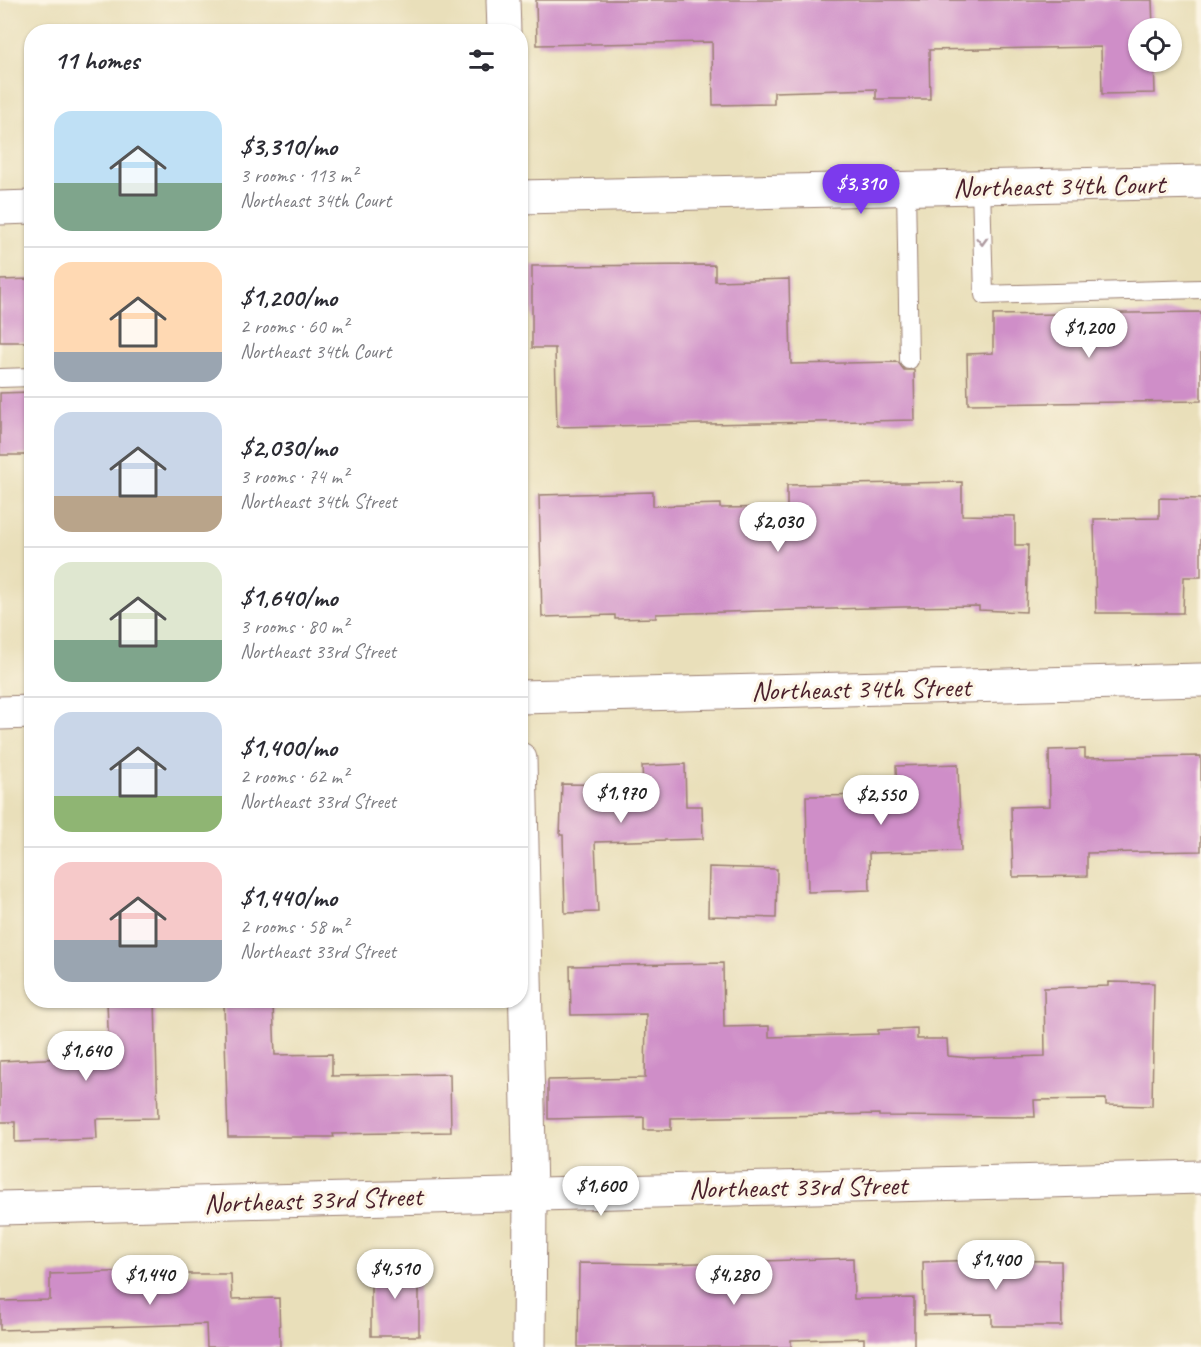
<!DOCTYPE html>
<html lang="en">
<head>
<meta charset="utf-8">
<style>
  body { margin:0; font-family:Caveat,sans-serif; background:#f7f7f7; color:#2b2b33; height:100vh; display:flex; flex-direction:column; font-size:22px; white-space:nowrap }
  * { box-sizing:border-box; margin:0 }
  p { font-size:20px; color:#7c7c81 }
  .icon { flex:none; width:33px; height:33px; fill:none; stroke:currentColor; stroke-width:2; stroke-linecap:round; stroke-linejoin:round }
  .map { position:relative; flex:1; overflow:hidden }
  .side { position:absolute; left:24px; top:24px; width:504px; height:984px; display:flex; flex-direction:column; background:#fff; border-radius:24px; box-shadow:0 2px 4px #0004 }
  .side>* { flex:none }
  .fabs { position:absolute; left:1128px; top:18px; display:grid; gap:12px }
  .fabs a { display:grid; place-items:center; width:54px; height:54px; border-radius:50%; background:#fff; box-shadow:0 2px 4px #0004; font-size:30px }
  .price { position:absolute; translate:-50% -51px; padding:0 14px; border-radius:21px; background:#fff; color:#222; font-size:20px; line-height:39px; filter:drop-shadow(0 2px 3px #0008) }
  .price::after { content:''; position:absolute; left:50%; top:36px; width:18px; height:14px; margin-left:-9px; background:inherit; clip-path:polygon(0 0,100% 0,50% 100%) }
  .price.selected { background:#7c3aed; color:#fff }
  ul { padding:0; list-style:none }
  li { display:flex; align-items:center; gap:18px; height:150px; padding:0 30px }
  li+li { border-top:2px solid #e1e1e2 }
  li span { display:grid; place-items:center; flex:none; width:168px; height:120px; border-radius:18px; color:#555 }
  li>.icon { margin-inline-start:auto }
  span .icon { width:72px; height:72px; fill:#fffc; stroke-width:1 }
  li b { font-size:26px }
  h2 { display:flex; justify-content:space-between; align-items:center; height:72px; padding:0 30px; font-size:26px }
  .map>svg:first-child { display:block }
  .building { fill:#cf8ec8 }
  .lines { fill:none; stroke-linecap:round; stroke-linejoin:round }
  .service-casing { stroke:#9a7f72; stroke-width:20 }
  .minor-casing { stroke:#9a7f72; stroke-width:35 }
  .service { stroke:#fff; stroke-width:18 }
  .minor { stroke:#fff; stroke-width:33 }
  .oneway { stroke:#ae9aa0 }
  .labels { text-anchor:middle; stroke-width:6; stroke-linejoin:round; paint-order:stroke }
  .street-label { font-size:28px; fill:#4a1f2b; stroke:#fcf5e5 }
</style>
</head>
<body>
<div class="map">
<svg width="1201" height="1347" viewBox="0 0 1201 1347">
  <rect width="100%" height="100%" fill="#fcf5e5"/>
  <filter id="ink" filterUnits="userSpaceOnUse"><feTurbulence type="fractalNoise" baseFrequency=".0167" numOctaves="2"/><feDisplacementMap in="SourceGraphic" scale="12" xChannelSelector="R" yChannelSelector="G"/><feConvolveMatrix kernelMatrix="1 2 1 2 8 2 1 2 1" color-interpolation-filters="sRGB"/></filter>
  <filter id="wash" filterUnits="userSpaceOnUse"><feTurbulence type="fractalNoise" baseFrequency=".008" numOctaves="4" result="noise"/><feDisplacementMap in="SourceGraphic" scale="24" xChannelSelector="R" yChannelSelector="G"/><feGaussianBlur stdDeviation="1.35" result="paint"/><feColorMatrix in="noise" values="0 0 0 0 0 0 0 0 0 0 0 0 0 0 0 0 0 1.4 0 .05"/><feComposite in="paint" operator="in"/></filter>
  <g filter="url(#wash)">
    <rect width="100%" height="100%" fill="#e9dfba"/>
    <g id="blocks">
      <g class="building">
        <polygon points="536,0 1152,0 1153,28 1138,28 1138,62 1154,62 1155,93 1102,94 1101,47 929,50 930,99 876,99 876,89 774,92 774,104 713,105 712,42 537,45"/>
        <polygon points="715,265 715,281 789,279 791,364 898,362 904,370 914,370 915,420 557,427 555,348 532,348 532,266"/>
        <polygon points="32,279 32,342 0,342 0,280"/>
        <polygon points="1201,312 1201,401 968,404 967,354 993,353 993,315"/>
        <polygon points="32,392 32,455 0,455 0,393"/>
        <polygon points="962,482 962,515 1015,516 1015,545 1028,545 1026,612 979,610 979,606 903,607 656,614 656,618 615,619 615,615 542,617 539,495 653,492 653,506 720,504 720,508 787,507 787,485"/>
        <polygon points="1159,498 1201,499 1201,577 1184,577 1183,613 1096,613 1094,519 1159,518"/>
        <polygon points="1085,749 1085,758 1201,756 1201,851 1087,853 1087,876 1013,877 1011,807 1050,806 1049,750"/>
        <polygon points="685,764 686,806 702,806 703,839 595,842 598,912 565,913 563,835 560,835 562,784 643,785 642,766"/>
        <polygon points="958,764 961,851 869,853 870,890 808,892 806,796 897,795 896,766"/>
        <polygon points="709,867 777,869 776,918 708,916"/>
        <polygon points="723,963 724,1027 769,1026 769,1037 878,1034 878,1030 917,1028 917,1039 947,1039 948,1056 971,1058 1045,1056 1044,988 1108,986 1108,982 1154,983 1152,1106 1106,1105 1106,1099 1034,1100 1035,1117 879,1116 879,1114 671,1118 671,1130 644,1130 644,1117 548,1119 548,1080 645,1078 646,1014 571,1015 570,966"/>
        <polygon points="107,1000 155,1000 158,1118 96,1119 97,1139 15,1142 15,1122 0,1122 0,1061 109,1056"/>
        <polygon points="273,1004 275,1055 332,1054 332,1076 450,1074 451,1132 333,1134 334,1137 228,1137 224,1005"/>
        <polygon points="853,1258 854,1299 914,1298 914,1347 864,1347 864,1338 791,1340 791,1347 578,1347 579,1263 666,1264"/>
        <polygon points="976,1260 1061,1261 1062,1326 992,1326 992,1314 924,1315 923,1262"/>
        <rect x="371" y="1265" width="48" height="71"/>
        <polygon points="163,1270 163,1274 231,1274 232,1299 279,1298 280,1347 207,1347 206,1324 0,1330 0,1301 50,1300 50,1274"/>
      </g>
    </g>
  </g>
  <g filter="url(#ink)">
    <use href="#blocks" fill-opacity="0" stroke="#9a7f72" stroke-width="1.5"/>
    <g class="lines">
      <g class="service-casing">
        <g id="service">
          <polyline points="981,187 984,295 1201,289"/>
          <polyline points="906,188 909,360"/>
          <polyline points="0,378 32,377"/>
        </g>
      </g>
      <g class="minor-casing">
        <g id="minor">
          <polyline points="503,0 504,32"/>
          <polyline points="520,197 1201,182"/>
          <polyline points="0,208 32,207"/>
          <polyline points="520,697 1201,680"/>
          <polyline points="0,713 32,712"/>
          <polyline points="520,759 530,1193 529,1347"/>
          <polyline points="0,1208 1201,1177"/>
        </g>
      </g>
      <use href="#service" class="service"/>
      <use href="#minor" class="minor"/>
    </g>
    <defs><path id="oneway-chevron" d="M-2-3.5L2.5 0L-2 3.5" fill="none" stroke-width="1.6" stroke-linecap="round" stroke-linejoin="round" transform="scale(1.5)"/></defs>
    <use class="oneway" href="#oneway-chevron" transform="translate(982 241) rotate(88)"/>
  </g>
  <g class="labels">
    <g class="street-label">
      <text transform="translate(1059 185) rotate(-1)" y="10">Northeast 34th Court</text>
      <text transform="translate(861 688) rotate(-1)" y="10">Northeast 34th Street</text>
      <text transform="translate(798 1186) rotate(-1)" y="10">Northeast 33rd Street</text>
      <text transform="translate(313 1199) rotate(-2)" y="10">Northeast 33rd Street</text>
    </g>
  </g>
</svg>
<div class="fabs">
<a><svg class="icon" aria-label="locate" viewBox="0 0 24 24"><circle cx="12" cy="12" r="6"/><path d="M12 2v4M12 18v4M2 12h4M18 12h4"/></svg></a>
</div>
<b class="price selected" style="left:861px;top:215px">$3,310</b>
<b class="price" style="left:1089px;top:359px">$1,200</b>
<b class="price" style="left:778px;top:553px">$2,030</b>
<b class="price" style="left:621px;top:824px">$1,970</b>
<b class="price" style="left:881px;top:826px">$2,550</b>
<b class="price" style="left:86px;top:1082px">$1,640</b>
<b class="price" style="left:601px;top:1217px">$1,600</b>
<b class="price" style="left:996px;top:1291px">$1,400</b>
<b class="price" style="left:395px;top:1300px">$4,510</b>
<b class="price" style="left:150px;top:1306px">$1,440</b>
<b class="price" style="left:734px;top:1306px">$4,280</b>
<section class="side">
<h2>11 homes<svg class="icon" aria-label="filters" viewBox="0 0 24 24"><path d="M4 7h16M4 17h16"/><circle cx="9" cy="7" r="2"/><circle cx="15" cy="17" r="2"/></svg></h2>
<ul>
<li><span style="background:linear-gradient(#bfe0f5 60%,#7fa58c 0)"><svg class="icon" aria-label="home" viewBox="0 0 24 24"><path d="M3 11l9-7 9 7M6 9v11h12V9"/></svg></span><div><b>$3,310/mo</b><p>3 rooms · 113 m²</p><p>Northeast 34th Court</p></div></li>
<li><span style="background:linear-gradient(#ffd9b3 75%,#9aa5b1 0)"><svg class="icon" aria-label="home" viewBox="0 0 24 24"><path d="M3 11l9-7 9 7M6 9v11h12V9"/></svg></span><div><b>$1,200/mo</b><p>2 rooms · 60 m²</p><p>Northeast 34th Court</p></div></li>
<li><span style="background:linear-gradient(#c9d6e8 70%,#b9a48a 0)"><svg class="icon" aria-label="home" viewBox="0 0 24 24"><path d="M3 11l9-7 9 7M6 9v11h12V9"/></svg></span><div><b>$2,030/mo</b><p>3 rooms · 74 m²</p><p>Northeast 34th Street</p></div></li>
<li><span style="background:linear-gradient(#dfe7d0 65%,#7fa58c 0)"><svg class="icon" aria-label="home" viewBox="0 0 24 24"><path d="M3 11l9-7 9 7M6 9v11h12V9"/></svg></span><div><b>$1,640/mo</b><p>3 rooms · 80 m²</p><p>Northeast 33rd Street</p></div></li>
<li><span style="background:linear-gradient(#c9d6e8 70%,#8fb573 0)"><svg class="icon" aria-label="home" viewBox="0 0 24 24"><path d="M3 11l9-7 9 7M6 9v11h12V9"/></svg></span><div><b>$1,400/mo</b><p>2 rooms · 62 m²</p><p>Northeast 33rd Street</p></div></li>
<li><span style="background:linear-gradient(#f6c9c9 65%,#9aa5b1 0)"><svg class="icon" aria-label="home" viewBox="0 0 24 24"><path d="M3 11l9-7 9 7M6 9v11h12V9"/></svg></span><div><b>$1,440/mo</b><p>2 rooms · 58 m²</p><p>Northeast 33rd Street</p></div></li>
</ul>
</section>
</div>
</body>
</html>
